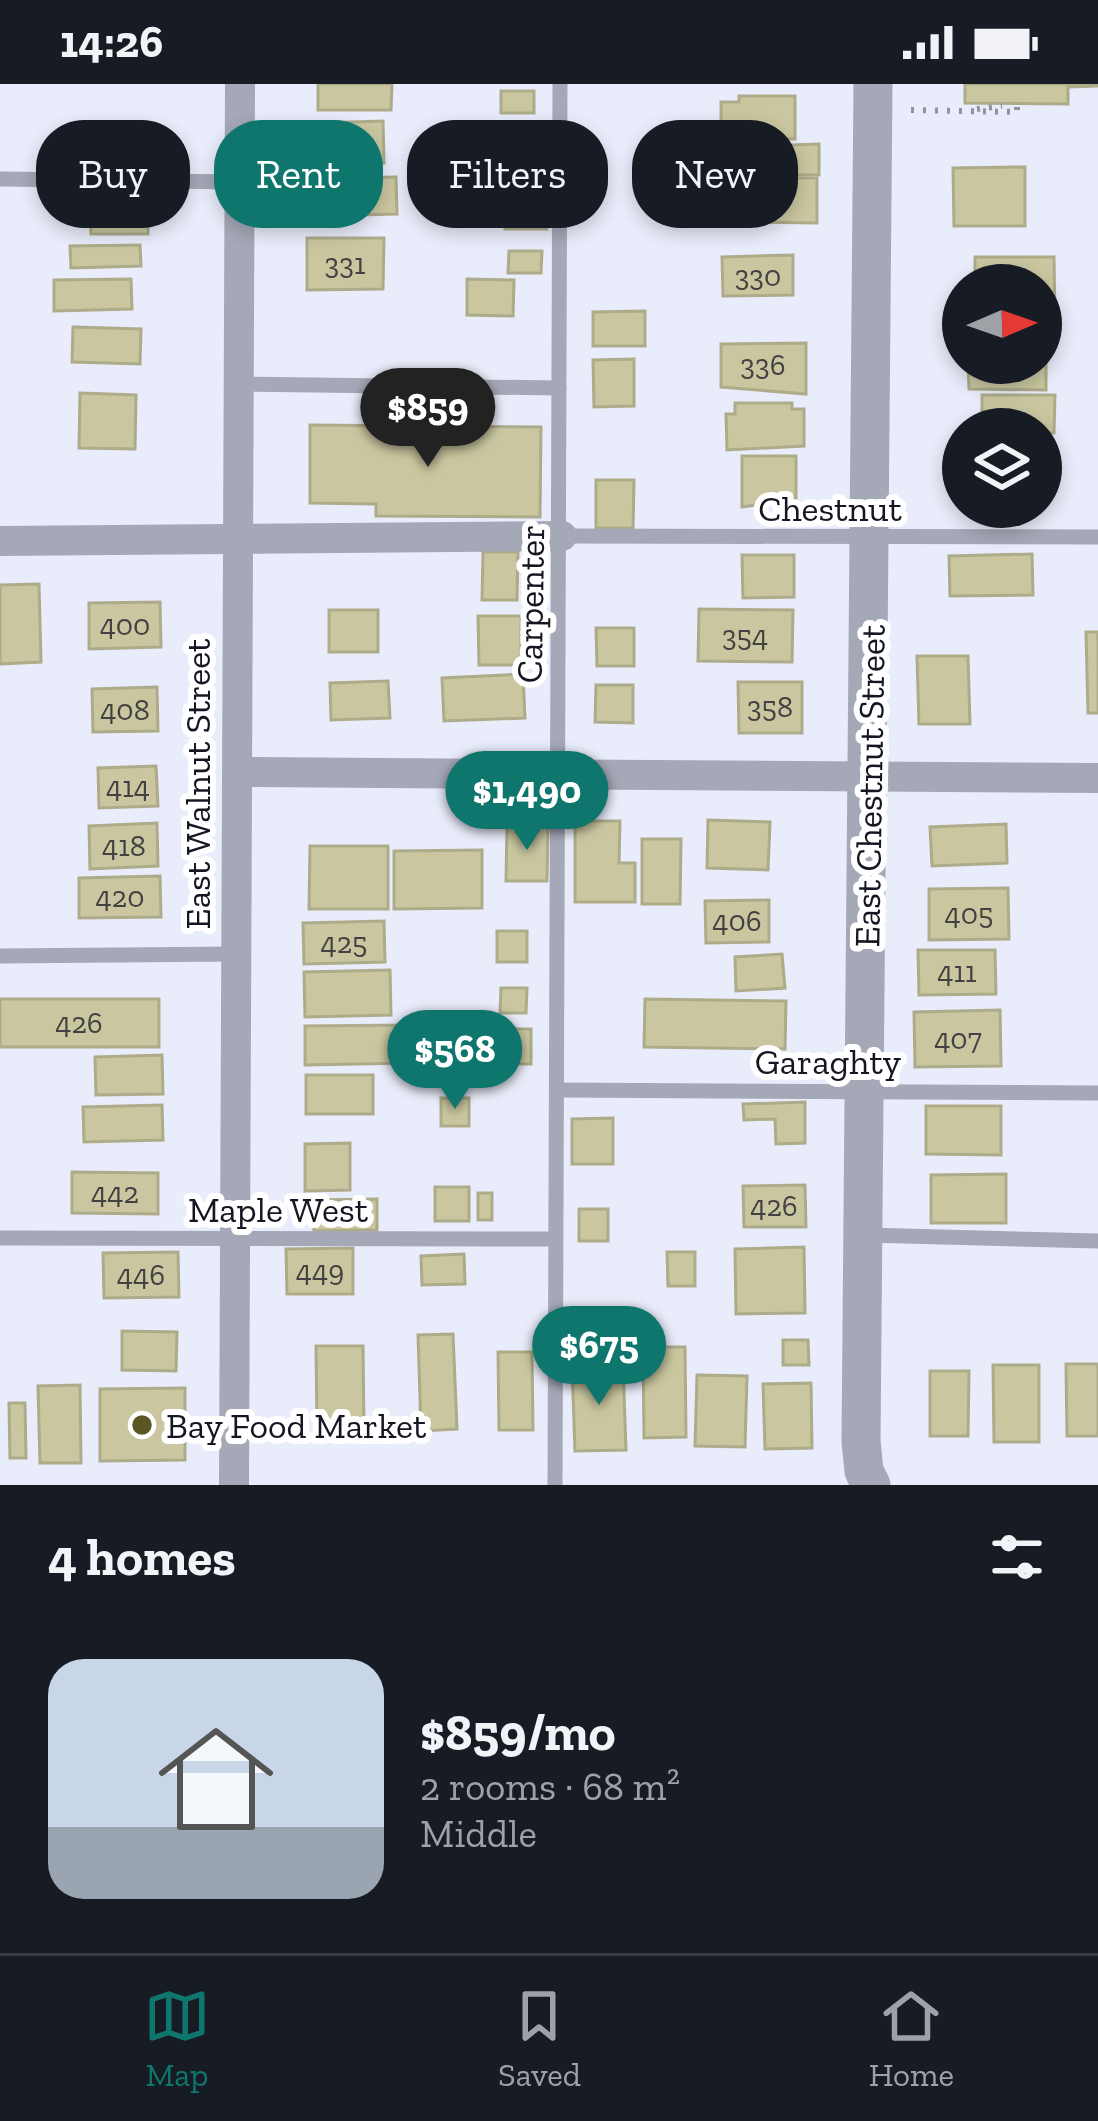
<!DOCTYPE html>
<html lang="en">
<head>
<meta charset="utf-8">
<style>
  body { margin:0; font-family:"Zilla Slab",serif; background:#242831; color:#f1f3f6; height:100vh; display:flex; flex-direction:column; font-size:45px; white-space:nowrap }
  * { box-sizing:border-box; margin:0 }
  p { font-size:39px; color:#9ea1a6 }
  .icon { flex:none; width:66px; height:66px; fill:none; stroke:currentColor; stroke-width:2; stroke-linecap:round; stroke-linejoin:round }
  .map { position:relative; height:1401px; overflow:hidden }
  .details { display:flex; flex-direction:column; background:#171b24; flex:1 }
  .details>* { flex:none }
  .top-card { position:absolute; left:36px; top:36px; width:1026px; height:108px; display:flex; gap:24px }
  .needle { width:78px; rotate:88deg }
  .controls { position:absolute; left:942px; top:180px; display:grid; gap:24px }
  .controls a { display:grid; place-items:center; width:120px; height:120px; border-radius:50%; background:#171b24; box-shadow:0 6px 18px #0003; font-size:60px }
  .price { position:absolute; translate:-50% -102px; padding:0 27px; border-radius:42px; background:#0f766e; color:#fff; font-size:39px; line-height:78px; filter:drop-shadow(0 3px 6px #0008) }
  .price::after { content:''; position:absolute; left:50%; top:72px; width:36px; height:27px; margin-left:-18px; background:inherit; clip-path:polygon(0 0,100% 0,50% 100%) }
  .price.active { background:#222; color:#fff }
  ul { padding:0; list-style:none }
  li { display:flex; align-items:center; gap:36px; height:300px; padding:0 48px }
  li span { display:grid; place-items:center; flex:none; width:336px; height:240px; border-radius:36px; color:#555 }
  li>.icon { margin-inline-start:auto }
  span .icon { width:144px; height:144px; fill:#fffc; stroke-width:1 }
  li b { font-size:51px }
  h2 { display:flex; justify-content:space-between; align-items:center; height:144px; padding:0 48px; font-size:51px }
  .pill { padding:0 42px; border-radius:48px; background:#171b24; box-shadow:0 6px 18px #0003; font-size:42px; line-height:108px }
  .pill.active { background:#0f766e; color:#fff }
  .status { display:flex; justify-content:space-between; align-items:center; height:84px; padding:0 60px; background:#171b24; direction:ltr }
  .status svg { height:33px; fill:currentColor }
  .tab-bar { display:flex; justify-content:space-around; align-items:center; height:168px; border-top:3px solid #363941; background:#171b24; font-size:33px; color:#9ea1a6 }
  .tab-bar a { display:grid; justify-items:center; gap:6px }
  .tab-bar .active { color:#0f766e }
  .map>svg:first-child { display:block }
  .building { fill:#cac7a0; stroke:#adab89; stroke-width:3 }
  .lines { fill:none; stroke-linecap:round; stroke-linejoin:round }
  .path { stroke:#90929f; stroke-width:6; stroke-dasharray:3 9; stroke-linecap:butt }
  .service { stroke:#a5a8b7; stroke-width:15 }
  .minor { stroke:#a5a8b7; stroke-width:30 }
  .tertiary { stroke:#a5a8b7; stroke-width:39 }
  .poi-dot { fill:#5b5724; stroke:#fff; stroke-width:4.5 }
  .labels { text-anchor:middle; stroke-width:12; stroke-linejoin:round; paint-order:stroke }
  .number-label { font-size:30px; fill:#424242 }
  .street-label { font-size:36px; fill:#141622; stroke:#fff }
  .poi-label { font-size:36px; fill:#141622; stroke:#fff; text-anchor:start }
</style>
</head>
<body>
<div class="status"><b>14:26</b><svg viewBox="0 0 49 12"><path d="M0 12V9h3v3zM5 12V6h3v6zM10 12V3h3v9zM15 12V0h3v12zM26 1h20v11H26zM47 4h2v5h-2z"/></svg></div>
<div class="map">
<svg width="1098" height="1401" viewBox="0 0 1098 1401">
  <rect width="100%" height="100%" fill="#e9ecfa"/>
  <g class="building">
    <polygon points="318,0 392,0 391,26 318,26"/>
    <polygon points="965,0 1098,0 1098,2 1068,3 1068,20 965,19"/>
    <rect x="501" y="7" width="33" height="22"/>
    <polygon points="739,12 795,12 795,55 739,55 739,45 721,45 721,18 739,18"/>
    <polygon points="383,37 384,79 318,81 317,39"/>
    <rect x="510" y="55" width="33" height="22"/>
    <polygon points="819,60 819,91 724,91 724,76 734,76 735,63"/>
    <polygon points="1025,83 1025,142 954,142 953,84"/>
    <polygon points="396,93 397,130 314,132 313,94"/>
    <polygon points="743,94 817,94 817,139 742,138"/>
    <polygon points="90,114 148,114 148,150 91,150"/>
    <polygon points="506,122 547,122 547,145 505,145"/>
    <polygon points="307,154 384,154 383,205 307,206"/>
    <polygon points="140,161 141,182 71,184 70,162"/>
    <polygon points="509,167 542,167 541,189 508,189"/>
    <polygon points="793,171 793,211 723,212 722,173"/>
    <polygon points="975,173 1054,173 1055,234 1041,234 1041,201 975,201"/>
    <polygon points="131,195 132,225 54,227 54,196"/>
    <polygon points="467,195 514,196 513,232 467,231"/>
    <polygon points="645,227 645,262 593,262 593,228"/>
    <polygon points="73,243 141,245 140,280 72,278"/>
    <polygon points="806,259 806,310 721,303 721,260"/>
    <polygon points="1041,266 1046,266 1046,306 969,305 968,279 1041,279"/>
    <polygon points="634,275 634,322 594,323 593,276"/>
    <polygon points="80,309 136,311 135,365 79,364"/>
    <polygon points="982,311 1055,311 1054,349 982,345"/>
    <polygon points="735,319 792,319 792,325 804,325 804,362 727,366 726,330 735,330"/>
    <polygon points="310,341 541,343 540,433 376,432 376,420 310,419"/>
    <polygon points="742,372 796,372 796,415 742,423"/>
    <polygon points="596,396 634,396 633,444 596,444"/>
    <polygon points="483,468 518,468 517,516 482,516"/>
    <polygon points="1032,470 1033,511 950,512 949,472"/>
    <polygon points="742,471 794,471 794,513 743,514"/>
    <polygon points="39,500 41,578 0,580 0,501"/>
    <polygon points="160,518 161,563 89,565 89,519"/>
    <polygon points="699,525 793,526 792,578 698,577"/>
    <rect x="329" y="526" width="49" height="42"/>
    <polygon points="478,532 521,532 521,581 479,581"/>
    <polygon points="596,544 634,544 634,582 597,582"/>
    <polygon points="1086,548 1098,548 1098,629 1088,629"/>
    <polygon points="917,572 968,572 970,640 919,640"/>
    <polygon points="523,590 525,634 444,637 442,594"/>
    <polygon points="388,597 390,634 331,636 330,599"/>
    <polygon points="738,598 802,598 802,649 739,649"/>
    <polygon points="596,601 633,601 633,639 595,638"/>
    <polygon points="157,603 158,647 93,648 92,605"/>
    <polygon points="156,682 158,722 99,724 98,684"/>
    <polygon points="708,736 770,738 768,786 707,784"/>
    <polygon points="575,737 620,737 619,779 635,779 635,818 575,818"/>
    <polygon points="157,739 158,782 90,785 89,742"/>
    <polygon points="1006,740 1007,779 932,782 930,743"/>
    <polygon points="507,741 548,742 547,797 506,797"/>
    <polygon points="642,755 681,755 680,820 642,820"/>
    <polygon points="310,762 388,762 388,825 309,825"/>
    <polygon points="482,766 482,824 394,825 394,767"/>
    <polygon points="160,792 161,833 79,834 79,794"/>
    <polygon points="1008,804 1009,855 929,856 929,805"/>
    <polygon points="769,816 769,858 706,859 705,817"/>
    <polygon points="384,837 385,878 304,880 303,839"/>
    <rect x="497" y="847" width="30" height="31"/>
    <polygon points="918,866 995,866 996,910 919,911"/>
    <polygon points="782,870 785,904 736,907 735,873"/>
    <polygon points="390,886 391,931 305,933 304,888"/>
    <polygon points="501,904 527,904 526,929 500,929"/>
    <rect x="0" y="915" width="159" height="48"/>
    <polygon points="645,915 786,917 785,965 644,963"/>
    <polygon points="1000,926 1001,982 915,983 914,928"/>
    <polygon points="410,941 411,979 305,981 305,942"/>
    <rect x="482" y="945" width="49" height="35"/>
    <polygon points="162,971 163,1010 96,1011 95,973"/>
    <rect x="306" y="991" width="67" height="39"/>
    <rect x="441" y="1014" width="28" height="28"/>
    <polygon points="805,1018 805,1059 776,1060 775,1035 744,1036 743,1020"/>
    <polygon points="162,1021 163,1056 84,1058 83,1023"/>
    <polygon points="926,1022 1001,1022 1001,1071 926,1070"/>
    <polygon points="613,1034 613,1080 572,1080 572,1035"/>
    <polygon points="350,1059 350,1106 305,1107 305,1060"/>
    <polygon points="72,1088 158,1089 158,1130 72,1129"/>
    <polygon points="1006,1090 1006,1139 931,1139 931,1091"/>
    <polygon points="805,1101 806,1143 744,1143 743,1102"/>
    <rect x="435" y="1103" width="34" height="34"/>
    <rect x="478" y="1109" width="14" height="27"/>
    <polygon points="377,1115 377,1146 314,1147 313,1116"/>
    <rect x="579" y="1125" width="29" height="32"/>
    <polygon points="804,1163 805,1229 736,1230 735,1165"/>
    <polygon points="353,1164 353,1210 287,1210 286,1165"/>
    <polygon points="178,1168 179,1213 104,1214 103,1169"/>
    <polygon points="667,1168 695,1168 695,1202 668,1202"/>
    <polygon points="464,1170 465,1200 422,1201 421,1172"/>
    <polygon points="122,1247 177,1248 176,1287 122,1286"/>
    <polygon points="453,1250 457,1345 421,1347 418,1251"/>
    <polygon points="783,1256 808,1256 809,1281 783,1281"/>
    <polygon points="316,1262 363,1262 364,1347 317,1347"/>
    <polygon points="643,1263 685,1263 686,1353 644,1354"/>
    <polygon points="498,1268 532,1268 533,1346 499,1346"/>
    <polygon points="623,1280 626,1366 575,1367 572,1281"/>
    <polygon points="1066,1280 1098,1280 1098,1352 1067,1352"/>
    <polygon points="993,1281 1039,1281 1039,1358 994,1358"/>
    <polygon points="930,1287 969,1287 968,1352 930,1352"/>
    <polygon points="697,1291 747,1292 745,1363 695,1362"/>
    <polygon points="811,1299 812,1364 765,1365 763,1300"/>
    <polygon points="80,1301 81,1379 40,1379 38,1302"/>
    <polygon points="185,1304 185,1376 100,1377 100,1305"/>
    <polygon points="9,1319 25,1319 26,1374 10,1374"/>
  </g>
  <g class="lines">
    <g class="path">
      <polyline points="977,25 1002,22"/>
      <polyline points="911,26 1017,28 1017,20"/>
    </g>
    <g class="service">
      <polyline points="0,95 239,98"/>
      <polyline points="240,300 559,304"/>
      <polyline points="562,452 1098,453"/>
      <polyline points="0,872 235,870"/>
      <polyline points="557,1006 1098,1009"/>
      <polyline points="866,1151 1098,1157"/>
      <polyline points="0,1154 555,1155"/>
      <polyline points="555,1401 560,0"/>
    </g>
    <g class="minor">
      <polyline points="0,457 562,452"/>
      <polyline points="239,688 1098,694"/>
      <polyline points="234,1401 240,0"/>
    </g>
    <polyline class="tertiary" points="871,1401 864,1387 861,1357 873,0"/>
  </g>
  <circle class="poi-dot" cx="142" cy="1341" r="12"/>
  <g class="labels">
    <g class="number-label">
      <text x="345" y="190">331</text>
      <text x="758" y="202">330</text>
      <text x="763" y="291">336</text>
      <text x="125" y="551">400</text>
      <text x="745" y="562">354</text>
      <text x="770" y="633">358</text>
      <text x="125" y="636">408</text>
      <text x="128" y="713">414</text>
      <text x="124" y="772">418</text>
      <text x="120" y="823">420</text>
      <text x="969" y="840">405</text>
      <text x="737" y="847">406</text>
      <text x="344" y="869">425</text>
      <text x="957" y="898">411</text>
      <text x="79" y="949">426</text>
      <text x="958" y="965">407</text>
      <text x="115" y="1119">442</text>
      <text x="774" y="1132">426</text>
      <text x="320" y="1197">449</text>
      <text x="141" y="1201">446</text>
    </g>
    <g class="street-label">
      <text x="830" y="437">Chestnut</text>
      <text transform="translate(530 520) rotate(-89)" y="13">Carpenter</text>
      <text transform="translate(197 700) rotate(-90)" y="13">East Walnut Street</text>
      <text transform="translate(869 702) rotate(-89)" y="13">East Chestnut Street</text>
      <text x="828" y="990">Garaghty</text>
      <text x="278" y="1138">Maple West</text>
    </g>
    <g class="poi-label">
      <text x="166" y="1354">Bay Food Market</text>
    </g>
  </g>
</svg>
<div class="controls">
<a><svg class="needle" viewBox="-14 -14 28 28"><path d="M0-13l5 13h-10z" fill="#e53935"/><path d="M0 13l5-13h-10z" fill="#9ea1a6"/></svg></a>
<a><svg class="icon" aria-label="layers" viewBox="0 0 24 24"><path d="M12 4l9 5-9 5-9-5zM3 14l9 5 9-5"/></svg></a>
</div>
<b class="price active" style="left:428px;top:386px">$859</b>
<b class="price" style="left:527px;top:769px">$1,490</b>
<b class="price" style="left:455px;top:1028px">$568</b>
<b class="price" style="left:599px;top:1324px">$675</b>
<div class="top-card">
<a class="pill">Buy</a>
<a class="pill active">Rent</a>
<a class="pill">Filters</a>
<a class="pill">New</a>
</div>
</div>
<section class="details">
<h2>4 homes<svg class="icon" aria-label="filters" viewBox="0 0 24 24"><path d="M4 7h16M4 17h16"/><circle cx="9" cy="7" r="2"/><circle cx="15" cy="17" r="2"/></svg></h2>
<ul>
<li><span style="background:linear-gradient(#c9d6e8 70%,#9aa5b1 0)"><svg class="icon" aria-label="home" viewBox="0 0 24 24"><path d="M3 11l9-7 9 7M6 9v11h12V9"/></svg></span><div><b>$859/mo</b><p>2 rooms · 68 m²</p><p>Middle</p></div></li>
</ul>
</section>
<nav class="tab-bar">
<a class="active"><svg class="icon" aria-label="map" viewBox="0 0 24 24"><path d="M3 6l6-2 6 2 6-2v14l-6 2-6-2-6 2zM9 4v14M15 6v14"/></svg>Map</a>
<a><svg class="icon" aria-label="saved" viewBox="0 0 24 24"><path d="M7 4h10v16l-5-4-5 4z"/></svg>Saved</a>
<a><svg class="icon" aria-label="home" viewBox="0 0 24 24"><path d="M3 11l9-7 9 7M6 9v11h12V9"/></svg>Home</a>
</nav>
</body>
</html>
